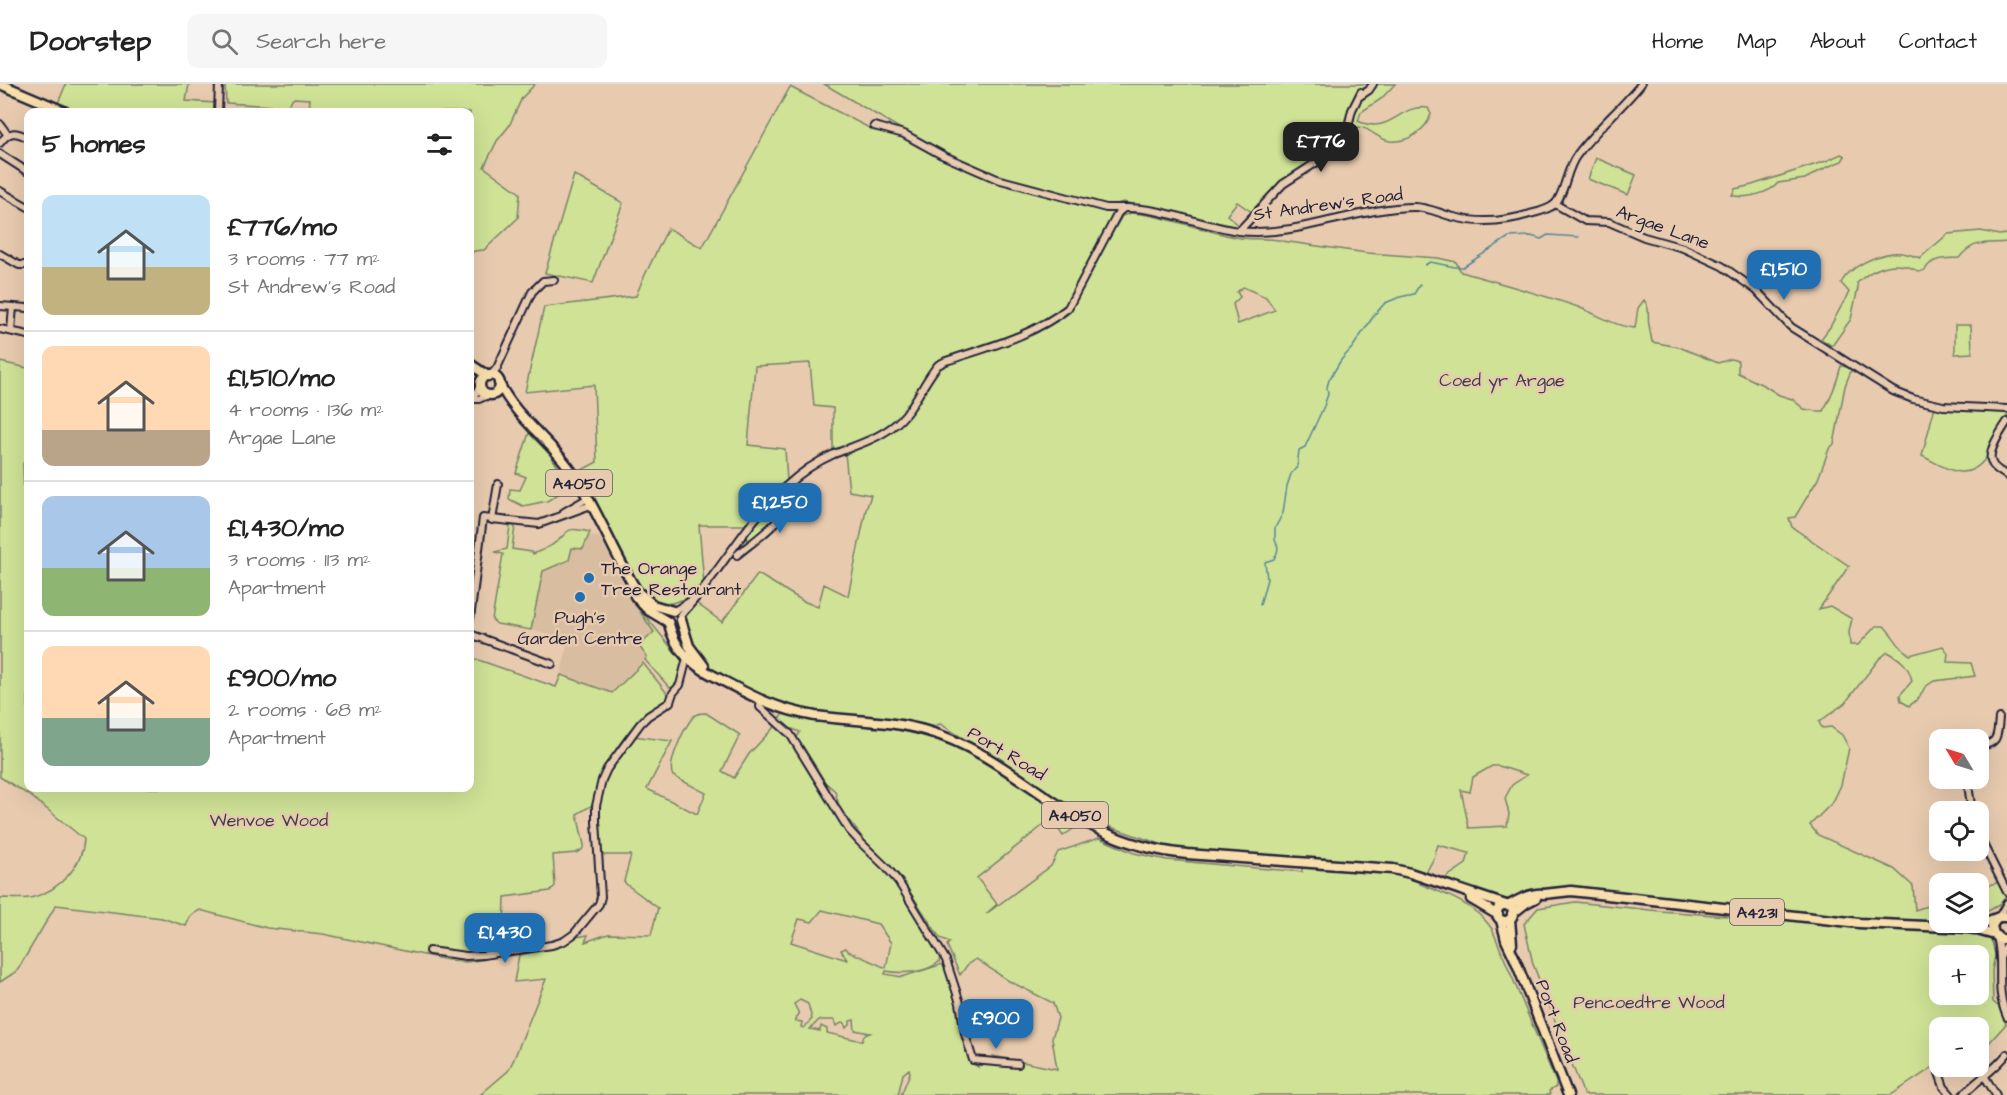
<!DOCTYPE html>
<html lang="en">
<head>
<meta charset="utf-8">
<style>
  body { margin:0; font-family:"Architects Daughter",sans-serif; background:#f6f6f6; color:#222; height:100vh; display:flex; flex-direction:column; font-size:22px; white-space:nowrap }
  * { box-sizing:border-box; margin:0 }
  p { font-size:20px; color:#767676 }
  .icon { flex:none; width:33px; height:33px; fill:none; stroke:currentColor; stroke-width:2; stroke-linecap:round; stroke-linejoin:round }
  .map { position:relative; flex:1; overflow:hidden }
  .details { position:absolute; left:24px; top:24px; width:450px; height:684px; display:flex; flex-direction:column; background:#fff; border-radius:12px; box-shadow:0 6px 24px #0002 }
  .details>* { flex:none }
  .needle { width:39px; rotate:308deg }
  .buttons { position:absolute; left:1929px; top:645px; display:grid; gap:12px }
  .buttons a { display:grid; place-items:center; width:60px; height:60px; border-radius:12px; background:#fff; box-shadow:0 6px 24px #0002; font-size:30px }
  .price { position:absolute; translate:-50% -51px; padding:0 14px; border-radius:12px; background:#1f6fb2; color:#fff; font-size:20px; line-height:39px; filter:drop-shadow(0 2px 3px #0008) }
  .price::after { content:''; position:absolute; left:50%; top:36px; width:18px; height:14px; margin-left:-9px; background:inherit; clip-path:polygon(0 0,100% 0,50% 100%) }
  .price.active { background:#222; color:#fff }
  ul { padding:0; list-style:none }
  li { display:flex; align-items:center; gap:18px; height:150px; padding:0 18px }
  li+li { border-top:2px solid #e0e0e0 }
  li span { display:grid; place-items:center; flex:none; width:168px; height:120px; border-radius:12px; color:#555 }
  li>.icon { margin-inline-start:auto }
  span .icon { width:72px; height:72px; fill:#fffc; stroke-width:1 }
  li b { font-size:26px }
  h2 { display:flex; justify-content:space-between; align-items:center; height:72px; padding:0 18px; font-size:26px }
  header { display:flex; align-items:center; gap:36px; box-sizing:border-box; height:84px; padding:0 30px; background:#fff; border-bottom:2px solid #e0e0e0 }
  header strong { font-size:28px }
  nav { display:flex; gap:33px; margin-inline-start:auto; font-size:21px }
  .search { width:420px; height:54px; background:#f6f6f6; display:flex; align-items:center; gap:15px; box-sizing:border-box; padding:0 21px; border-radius:12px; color:#767676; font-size:22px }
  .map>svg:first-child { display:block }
  .built { fill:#d9bda0 }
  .green { fill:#cfe296; stroke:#788268; stroke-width:1.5; fill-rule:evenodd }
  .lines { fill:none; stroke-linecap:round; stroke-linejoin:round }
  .stream { stroke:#578799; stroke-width:1.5 }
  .minor-casing { stroke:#22223b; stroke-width:10 }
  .major-casing { stroke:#22223b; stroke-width:13 }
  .minor { stroke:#e8cbaf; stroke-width:6 }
  .major { stroke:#f8deab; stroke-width:8 }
  .poi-dot { fill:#1f6fb2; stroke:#e8cbaf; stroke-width:2 }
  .labels { text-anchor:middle; stroke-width:5; stroke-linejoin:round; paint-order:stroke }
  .shield { fill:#e8cbaf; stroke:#5d555e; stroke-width:1.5 }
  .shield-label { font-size:16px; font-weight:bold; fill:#22223b }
  .street-label { font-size:18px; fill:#22223b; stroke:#e8cbaf }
  .park-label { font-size:18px; fill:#3c3f49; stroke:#e8cbaf }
  .poi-label { font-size:18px; fill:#22223b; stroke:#e8cbaf; text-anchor:start }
</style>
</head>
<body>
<header>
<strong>Doorstep</strong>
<div class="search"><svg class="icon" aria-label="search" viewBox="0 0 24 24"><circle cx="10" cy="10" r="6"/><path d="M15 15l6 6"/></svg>Search here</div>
<nav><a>Home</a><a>Map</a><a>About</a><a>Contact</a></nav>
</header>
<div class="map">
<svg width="2007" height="1011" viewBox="0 0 2007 1011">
  <rect width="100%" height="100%" fill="#e8cbaf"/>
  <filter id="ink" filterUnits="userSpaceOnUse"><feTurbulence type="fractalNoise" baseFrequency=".0167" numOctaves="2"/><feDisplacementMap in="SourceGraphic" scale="12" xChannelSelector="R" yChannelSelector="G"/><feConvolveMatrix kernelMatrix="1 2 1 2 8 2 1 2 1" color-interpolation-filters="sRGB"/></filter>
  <g filter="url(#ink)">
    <polygon class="built" points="589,452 600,453 632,516 655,548 647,573 637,586 612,609 561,591 567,562 565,555 531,546 543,487 569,476 572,464 587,458"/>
    <g class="green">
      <polygon points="66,0 189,0 186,17 215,19 215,28 79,28 58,19"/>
      <polygon points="225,0 535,0 522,14 509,42 497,57 484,83 520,109 518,134 484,166 474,167 470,171 470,28 309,28 310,15 294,14 291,17 289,23 226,19"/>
      <path d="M 824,0 L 1395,0 L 1381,15 L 1361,28 L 1358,37 C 1391,52 1399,19 1428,24 L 1431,30 C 1426,47 1407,59 1390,57 C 1377,56 1368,40 1354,44 L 1342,66 C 1307,78 1281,105 1258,132 L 1237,118 L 1227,131 L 1242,144 L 1123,118 L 1110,122 L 1069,113 L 1000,92 L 923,58 Z"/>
      <path d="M 790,3 L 875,47 L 880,45 L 901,51 L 996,95 L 1114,127 L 1115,131 L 1073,213 L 1062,226 L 1025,247 L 940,276 L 901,333 L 882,347 L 833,369 L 833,324 L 814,322 L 810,279 L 755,282 L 748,361 L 785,365 L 787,398 L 764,417 L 745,441 L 699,441 L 704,500 C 697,510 690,514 678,517 C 671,520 663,521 656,517 C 631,505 599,415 580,387 L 597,378 L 594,301 L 525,308 L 544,223 L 636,212 L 642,197 L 668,144 L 702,164 Z"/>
      <path d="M 1841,70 L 1845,72 L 1842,77 L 1827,83 L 1805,95 L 1778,99 C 1770,109 1744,116 1732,111 L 1735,105 L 1752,101 L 1826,77 Z"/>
      <polygon points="1596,74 1636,91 1628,111 1588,95"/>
      <polygon points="574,91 623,119 593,199 545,189"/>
      <path d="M 1131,129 C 1169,132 1204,148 1241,154 C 1255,156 1268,153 1282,157 L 1367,169 L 1438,174 L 1456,178 L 1461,188 C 1500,199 1540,210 1578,223 C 1597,230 1616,243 1635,244 L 1638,224 L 1644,216 C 1651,226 1647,231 1649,241 C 1650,247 1651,252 1652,258 L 1679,263 L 1718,279 L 1731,275 L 1738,277 L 1738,289 L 1765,302 L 1779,311 L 1792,315 L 1804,325 L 1816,327 L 1823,327 C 1832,312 1837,298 1841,282 L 1852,284 L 1845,302 L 1834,360 L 1829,365 L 1818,395 L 1795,433 L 1789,434 L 1792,443 L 1849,482 L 1819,525 L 1830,522 L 1852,535 L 1849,547 L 1850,561 L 1858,561 L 1876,542 L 1884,542 C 1895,553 1897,563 1910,571 L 1943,562 L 1948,569 L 1947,578 L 1971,579 L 1975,592 L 1934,597 L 1925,603 L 1919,614 L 1909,622 L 1901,617 L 1900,611 L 1912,597 C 1909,582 1902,576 1888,568 L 1879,575 L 1845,619 L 1819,638 L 1822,644 L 1831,643 L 1842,651 L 1849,664 L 1841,701 L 1833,718 L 1810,741 L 1818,751 L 1894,785 L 1913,802 L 1915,826 L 1939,818 L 1939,837 L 1873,835 L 1565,803 L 1502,816 L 1441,797 L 1466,780 L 1469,769 L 1438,761 L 1435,769 L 1436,770 L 1420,800 C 1446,810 1476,821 1492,845 L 1556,998 L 1556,1003 L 1549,1007 L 1550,1011 L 901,1011 L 910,989 L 909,985 L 903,990 L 898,1011 L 480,1011 L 508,987 L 514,975 L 546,895 L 514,898 L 519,871 L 551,864 L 576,853 L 588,851 L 585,858 L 608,850 L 651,851 L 658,824 L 626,800 L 624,797 L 631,771 L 601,771 L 600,718 L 603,697 L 633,652 L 672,657 L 647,705 L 697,730 L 706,709 L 673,692 C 666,681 684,644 693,633 C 696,629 701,629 706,629 L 740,651 L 722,687 L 734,694 L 749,670 L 776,641 L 791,655 L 838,732 L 890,790 L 914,826 L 940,871 L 939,878 C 925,889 902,890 886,887 L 885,890 L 902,893 L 943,880 C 955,892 969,960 972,979 L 978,983 L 978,979 L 992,976 L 993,972 L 1057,985 L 1052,954 L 1058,934 L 1053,919 L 1009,897 L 976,875 L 968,880 L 960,891 L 947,861 L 950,858 L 940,854 L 899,791 L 865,757 L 840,725 L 835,707 L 825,698 L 804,664 L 796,655 L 800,648 L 783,641 L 778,636 L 783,630 C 827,642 874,639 919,650 C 970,662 1021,704 1066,732 L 1062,736 L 1073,745 L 1063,752 L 1057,743 L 1046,739 L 977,794 L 997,820 L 986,830 L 1051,782 L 1058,768 L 1099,754 L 1134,769 L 1167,776 L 1302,788 L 1302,777 L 1181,767 L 1090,736 L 941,640 C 920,646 891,636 869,633 C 840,628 810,629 782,620 C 767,616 754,607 740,601 C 714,590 701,579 689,552 C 683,540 684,528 696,519 L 722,538 L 758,490 L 803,517 L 818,523 L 824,500 L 848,512 L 866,426 L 871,411 L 849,407 L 845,369 C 865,361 888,354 904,337 C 920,320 926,294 946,280 L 1023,254 L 1061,235 L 1070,228 L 1093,182 L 1122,132 ZM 1243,203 L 1266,213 L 1275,226 L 1238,240 L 1233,220 L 1240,213 L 1237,208 ZM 1492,682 L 1499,682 L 1527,691 L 1512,701 L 1505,714 L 1509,730 L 1507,742 L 1469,744 L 1461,706 L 1470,708 L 1473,693 ZM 822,826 L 878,840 L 891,859 L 886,884 L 848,867 L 846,864 L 841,866 L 847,876 L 791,858 L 799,835 L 812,838 ZM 800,916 L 808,920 L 812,935 L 804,944 L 801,943 L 802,938 L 795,937 L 799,930 L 794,920 ZM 819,936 L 834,936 L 836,942 L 844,938 L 846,944 L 850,941 L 850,937 L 854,936 L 855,946 L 870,949 L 864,951 L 862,957 L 827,949 L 827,945 L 821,942 L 820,947 L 810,945 Z"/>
      <path d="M 1981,147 L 1999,151 L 2007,150 L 2007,158 C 1986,160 1974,155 1959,174 C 1945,175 1932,173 1925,186 L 1919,188 C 1898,174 1873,183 1857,199 L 1858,204 L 1851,235 L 1832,262 L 1821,255 L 1830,243 L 1849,208 L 1841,199 C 1849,183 1874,172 1892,169 C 1901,168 1912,171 1920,174 L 1948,150 Z"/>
      <polygon points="1971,241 1972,269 1955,270 1955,241"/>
      <path d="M 0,278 L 28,284 L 28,378 L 23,379 L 24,414 L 28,422 L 28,704 L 470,704 L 470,573 L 556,603 L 561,591 L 612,609 L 643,579 L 670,613 C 663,623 652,624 644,631 C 623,650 596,692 594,720 L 577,730 L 584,761 L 582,766 L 576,769 L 553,771 L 555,802 L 550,807 L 505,813 L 504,843 L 484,846 L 486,875 L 467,878 L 448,876 L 323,850 L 267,844 L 200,826 L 191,831 L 186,842 L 162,834 L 56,821 L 17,887 L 0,898 L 0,814 C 11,814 23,816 34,813 C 59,806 83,782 84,755 L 32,713 L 0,693 Z"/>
      <path d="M 1935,322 L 2007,328 L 2007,335 C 1998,352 1986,390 1960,388 C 1947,387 1933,377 1922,372 Z"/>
      <polygon points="529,349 550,371 571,402 547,417 523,422 509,415 510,405 520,406 526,393 516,389"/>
      <polygon points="794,399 790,406 791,410 785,411 786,418 775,436 750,458 747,457 745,451 763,431"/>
      <path d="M 510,442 L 515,442 L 512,465 L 532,468 L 533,470 C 539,467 546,465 552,461 C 571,449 562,441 590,448 L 583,465 L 572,464 L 569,476 L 543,487 L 531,546 L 497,540 L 492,536 L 503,470 L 495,468 L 507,465 Z"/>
      <polygon points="630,513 682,577 678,598 674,604 669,603 645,576 647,573 639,562 654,548"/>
      <polygon points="1999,798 2005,808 2005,814 1999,821 1979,832 1978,805"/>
      <path d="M 1575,818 L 1660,827 L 1985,851 L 1991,855 L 1993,861 L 1995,871 L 1992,887 L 1993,918 L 1999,923 L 2006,940 L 1979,970 L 1978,944 L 1940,944 L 1939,979 L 1891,1011 L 1584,1011 L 1533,880 L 1524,840 L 1538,824 ZM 1940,872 L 1978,872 L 1978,910 L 1940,910 Z"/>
    </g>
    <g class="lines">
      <g class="stream">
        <polyline points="1425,181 1430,178 1455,183 1463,183 1509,153 1531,152 1541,155 1548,151 1579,153"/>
        <polyline points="1260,521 1267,495 1265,478 1274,475 1277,469 1278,463 1275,456 1275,444 1283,429 1287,402 1291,390 1297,383 1299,366 1305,363 1324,322 1328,310 1327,303 1329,296 1341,276 1352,264 1375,230 1385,219 1400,213 1414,210 1420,200"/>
      </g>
      <g class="minor-casing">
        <g id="minor">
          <polyline points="1360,12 1369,6 1373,0"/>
          <polyline points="218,28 219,0"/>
          <polyline points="0,40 7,50"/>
          <polyline points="874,42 904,50 942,71 997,95 1106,124 1124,124"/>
          <path d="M 0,59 C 9,47 15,47 28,54"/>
          <polyline points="0,70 28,88"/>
          <polyline points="0,107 28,123"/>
          <polyline points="1555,120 1585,137 1609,138 1644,153 1683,164 1722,182 1756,206 1791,243 1893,307 1913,315 1943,322 2007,325"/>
          <polyline points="1239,147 1283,100 1339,64 1345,55 1352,26 1361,8"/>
          <polyline points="0,170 19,181 28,181"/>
          <polyline points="0,222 28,224"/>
          <polyline points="0,245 28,251"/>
          <polyline points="11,247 13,223"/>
          <polyline points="490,292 497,284 532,208 543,197 554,196"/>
          <polyline points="470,312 475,310 480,303"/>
          <polyline points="470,315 479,315 488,311"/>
          <path d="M 2007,338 C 2001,348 1986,368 1992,379 C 1994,385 2002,388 2007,392"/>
          <polyline points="564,428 588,414"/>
          <polyline points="492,436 498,400"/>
          <path d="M 737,471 C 753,457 790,435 787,412"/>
          <polyline points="674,527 697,513"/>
          <path d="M 681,531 C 719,491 743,441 785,403 C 799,390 816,378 834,370 C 854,362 875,356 892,343 C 914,327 921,301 938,281 L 946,277 C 988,263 1033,252 1068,224 L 1118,129 L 1124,124 C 1161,123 1202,142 1239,147 C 1295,154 1358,123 1414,123 C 1428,123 1441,130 1454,133 C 1480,140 1504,138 1530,130 C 1538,128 1548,126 1555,120 C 1565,110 1566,85 1577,71 C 1595,46 1621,25 1641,0"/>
          <polyline points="470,535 483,434 539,440 591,421"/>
          <polyline points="470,550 552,580"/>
          <polyline points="761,616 760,623 790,650 849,746 859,757 887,784 898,797 946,876 960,919 965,950 973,976 1018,980"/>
          <path d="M 1978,663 C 1999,659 1997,653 1999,634"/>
          <polyline points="1967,694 1972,728"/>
          <polyline points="1978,750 2007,808"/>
          <polyline points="1999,833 2007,819"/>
          <path d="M 1997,853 C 2005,881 1994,903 2007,933"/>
          <polyline points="429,867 466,872 483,871 552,861 564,857 574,850 599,820 601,813 596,738 596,722 602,696 607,685 640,640 648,632 670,618 673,609 680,601 688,570"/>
          <polyline points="2000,874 2007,860"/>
          <polyline points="1939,989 1944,1003 1951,1011"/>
          <polyline points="1985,993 1996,1011"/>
          <path d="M 1963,1011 C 1977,996 1994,987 2007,970"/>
        </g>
      </g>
      <g class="major-casing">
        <g id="major">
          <polyline points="0,0 66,28"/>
          <polyline points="470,280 488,292"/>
          <circle cx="490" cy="301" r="10"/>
          <path d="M 499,299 C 516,334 550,356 572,388 C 598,425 613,469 637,507 L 653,521 L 673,527"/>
          <polyline points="635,512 648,526 668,538"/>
          <polyline points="681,536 689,562 704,582"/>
          <path d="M 669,540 C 675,566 691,580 714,592 C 750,611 774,625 815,632 C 852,637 891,636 927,647 C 992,665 1041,716 1100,746 C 1128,760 1156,767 1187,770 L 1393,785 L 1410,789 L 1506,821"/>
          <polyline points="1471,815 1498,831"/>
          <circle cx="1505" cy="829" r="8"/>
          <path d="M 1508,822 C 1518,816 1532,808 1544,810 L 1571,807 L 1859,839 L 1970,844 L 1995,851"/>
          <polyline points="1512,830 1526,819 1536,814"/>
          <polyline points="1510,835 1512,860"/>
          <polyline points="1996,835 1992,842 1994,850 2000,855 2007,855"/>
          <polyline points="1501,836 1506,856 1515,875 1568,1011"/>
          <polyline points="1970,844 1999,833 2007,833"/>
        </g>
      </g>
      <use href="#minor" class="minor"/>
      <use href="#major" class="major"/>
    </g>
  </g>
  <g class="poi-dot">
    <circle cx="589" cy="494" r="6"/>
    <circle cx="580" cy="513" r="6"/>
  </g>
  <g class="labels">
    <g class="shield">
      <rect x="546" y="386" width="66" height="26" rx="4.5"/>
      <rect x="1042" y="718" width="66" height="26" rx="4.5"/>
      <rect x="1730" y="815" width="54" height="26" rx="4.5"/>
    </g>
    <g class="shield-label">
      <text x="579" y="405">A4050</text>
      <text x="1075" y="737">A4050</text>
      <text x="1757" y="834">A4231</text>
    </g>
    <g class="street-label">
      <text transform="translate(1328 120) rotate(-8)" y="6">St Andrew's Road</text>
      <text transform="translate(1663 143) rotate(20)" y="6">Argae Lane</text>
      <text transform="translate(1007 669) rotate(31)" y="6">Port Road</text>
      <text transform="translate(1557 937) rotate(69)" y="6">Port Road</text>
    </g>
    <g class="park-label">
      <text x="1502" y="302">Coed yr Argae</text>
      <text x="269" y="742">Wenvoe Wood</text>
      <text x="1649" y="924">Pencoedtre Wood</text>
    </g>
    <g class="poi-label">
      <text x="601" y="490">The Orange<tspan x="601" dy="21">Tree Restaurant</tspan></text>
      <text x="580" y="539" text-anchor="middle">Pugh's<tspan x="580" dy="21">Garden Centre</tspan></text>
    </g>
  </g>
</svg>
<div class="buttons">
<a><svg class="needle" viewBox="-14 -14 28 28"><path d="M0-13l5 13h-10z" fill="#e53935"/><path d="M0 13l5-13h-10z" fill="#767676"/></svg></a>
<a><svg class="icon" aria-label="locate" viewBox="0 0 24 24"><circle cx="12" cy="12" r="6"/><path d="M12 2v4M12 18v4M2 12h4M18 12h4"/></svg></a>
<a><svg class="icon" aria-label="layers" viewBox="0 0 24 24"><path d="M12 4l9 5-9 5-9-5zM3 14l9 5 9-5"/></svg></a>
<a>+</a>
<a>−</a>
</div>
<b class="price active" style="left:1321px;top:89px">£776</b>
<b class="price" style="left:1784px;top:217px">£1,510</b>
<b class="price" style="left:780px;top:450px">£1,250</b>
<b class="price" style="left:505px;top:880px">£1,430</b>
<b class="price" style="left:996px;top:966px">£900</b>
<section class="details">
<h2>5 homes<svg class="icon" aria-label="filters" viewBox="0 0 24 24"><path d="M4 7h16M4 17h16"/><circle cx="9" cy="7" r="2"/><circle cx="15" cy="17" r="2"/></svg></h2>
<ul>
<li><span style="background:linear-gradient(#bfe0f5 60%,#c2b280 0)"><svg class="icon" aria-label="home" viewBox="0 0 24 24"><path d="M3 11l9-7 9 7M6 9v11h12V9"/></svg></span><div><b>£776/mo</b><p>3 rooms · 77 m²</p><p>St Andrew's Road</p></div></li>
<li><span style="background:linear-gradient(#ffd9b3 70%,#b9a48a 0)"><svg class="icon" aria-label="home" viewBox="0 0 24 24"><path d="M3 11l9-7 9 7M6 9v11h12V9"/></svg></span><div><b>£1,510/mo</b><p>4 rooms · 136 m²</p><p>Argae Lane</p></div></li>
<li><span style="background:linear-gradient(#a9c7e8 60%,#8fb573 0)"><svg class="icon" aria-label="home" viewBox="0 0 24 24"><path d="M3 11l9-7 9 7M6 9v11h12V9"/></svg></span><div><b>£1,430/mo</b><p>3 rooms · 113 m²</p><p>Apartment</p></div></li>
<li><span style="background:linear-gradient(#ffd9b3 60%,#7fa58c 0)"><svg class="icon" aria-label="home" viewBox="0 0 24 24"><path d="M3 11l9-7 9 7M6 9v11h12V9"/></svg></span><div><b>£900/mo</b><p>2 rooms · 68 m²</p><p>Apartment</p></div></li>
</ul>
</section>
</div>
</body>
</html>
